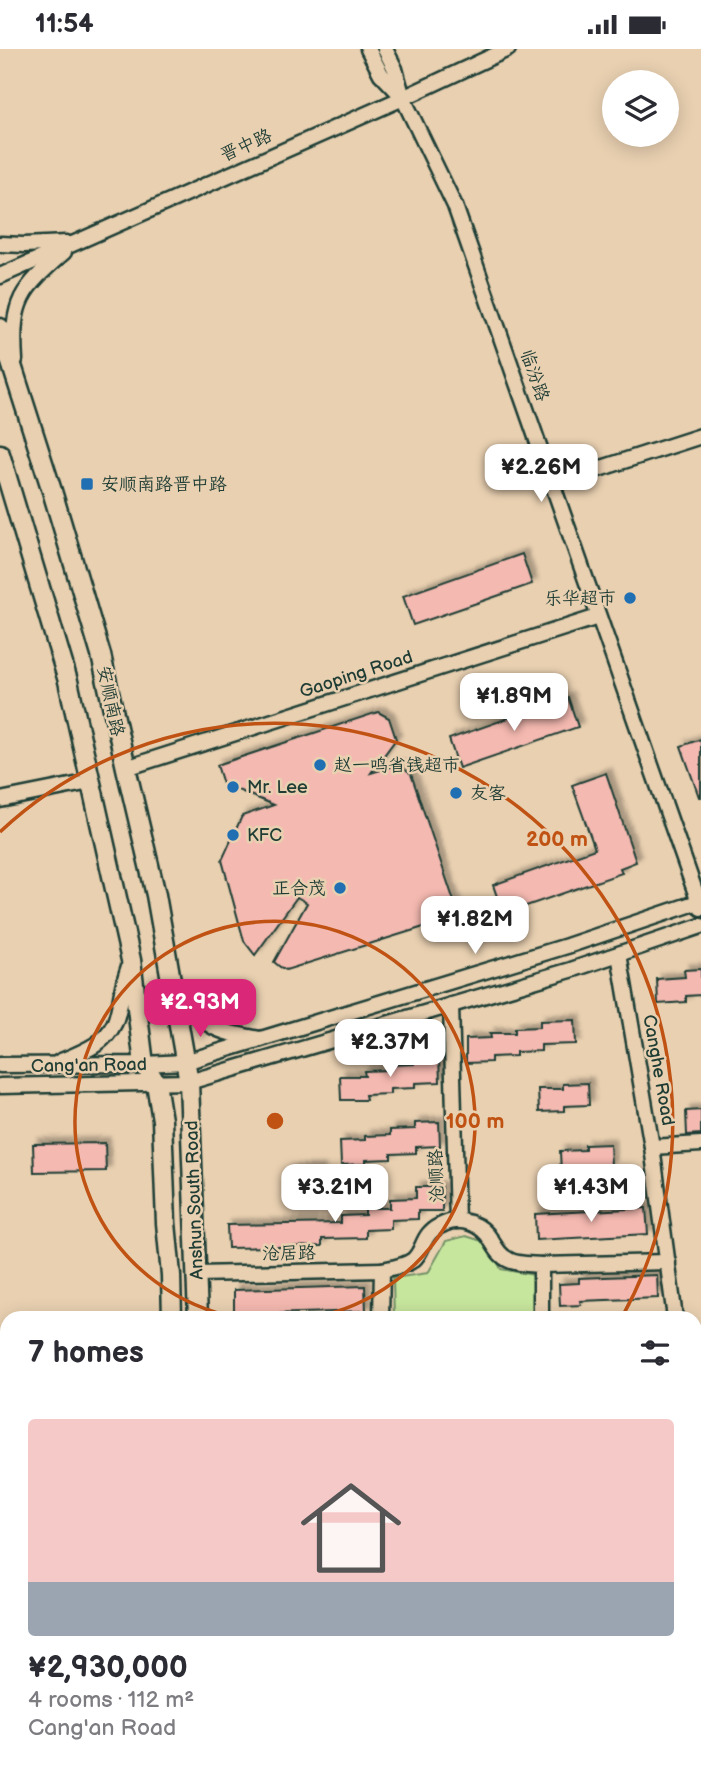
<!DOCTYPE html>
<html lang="en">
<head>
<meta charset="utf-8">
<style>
  body { margin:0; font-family:"Balsamiq Sans","LXGW WenKai TC",sans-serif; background:#f2f2f3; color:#2b2b33; height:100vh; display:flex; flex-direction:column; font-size:26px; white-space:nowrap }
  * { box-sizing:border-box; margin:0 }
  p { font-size:23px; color:#7c7c81 }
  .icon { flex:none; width:38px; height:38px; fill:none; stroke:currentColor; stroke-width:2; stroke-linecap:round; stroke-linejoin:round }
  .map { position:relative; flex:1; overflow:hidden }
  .side { position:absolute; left:0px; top:1262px; width:702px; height:471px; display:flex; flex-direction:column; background:#fff; border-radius:21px 21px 0 0; box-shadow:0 4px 18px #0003 }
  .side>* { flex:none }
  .buttons { position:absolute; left:602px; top:21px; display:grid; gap:14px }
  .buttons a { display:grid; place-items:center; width:77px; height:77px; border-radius:50%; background:#fff; box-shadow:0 4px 18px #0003; font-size:35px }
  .price { position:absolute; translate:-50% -60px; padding:0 16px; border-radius:14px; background:#fff; color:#222; font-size:23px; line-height:46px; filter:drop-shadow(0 2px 4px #0008) }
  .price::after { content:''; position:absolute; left:50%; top:42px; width:21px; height:16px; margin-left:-10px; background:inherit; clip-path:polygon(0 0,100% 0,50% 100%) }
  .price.selected { background:#db2777; color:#fff }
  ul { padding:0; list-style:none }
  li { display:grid; align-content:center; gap:14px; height:371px; padding:0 28px }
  li span { display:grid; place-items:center; height:217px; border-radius:7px; color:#555 }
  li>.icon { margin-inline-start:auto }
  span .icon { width:126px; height:126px; fill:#fffc; stroke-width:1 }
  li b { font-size:30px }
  h2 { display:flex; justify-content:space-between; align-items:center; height:84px; padding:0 28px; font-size:30px }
  .status { display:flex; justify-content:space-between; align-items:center; height:49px; padding:0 35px; background:#fff; direction:ltr }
  .status svg { height:19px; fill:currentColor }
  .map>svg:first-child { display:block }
  .green { fill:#c7e69d; stroke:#739268; stroke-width:2 }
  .building { fill:#f4b9b0; stroke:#1f3d34; stroke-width:2; filter:url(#shadow) }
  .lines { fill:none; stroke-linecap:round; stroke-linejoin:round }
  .minor-casing { stroke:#1f3d34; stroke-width:19 }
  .major-casing { stroke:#1f3d34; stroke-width:23 }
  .minor { stroke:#e9d0b1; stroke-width:14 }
  .major { stroke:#e9d0b1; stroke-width:18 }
  .ring { fill:none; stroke:#c05314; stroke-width:3.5 }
  .poi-dot { fill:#1f6fb2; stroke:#e9d0b1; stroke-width:2.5 }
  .labels { text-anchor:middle; stroke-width:5; stroke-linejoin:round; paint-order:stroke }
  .street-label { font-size:18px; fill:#1f3d34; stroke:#e9d0b1 }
  .poi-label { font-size:18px; fill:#1f3d34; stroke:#e9d0b1; text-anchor:start }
  .centre { fill:#c05314; stroke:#e9d0b1; stroke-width:3.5 }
  .ring-label { font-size:21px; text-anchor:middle; font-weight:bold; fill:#c05314; stroke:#e9d0b1; stroke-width:5; stroke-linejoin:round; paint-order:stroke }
</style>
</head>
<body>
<div class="status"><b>11:54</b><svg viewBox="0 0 49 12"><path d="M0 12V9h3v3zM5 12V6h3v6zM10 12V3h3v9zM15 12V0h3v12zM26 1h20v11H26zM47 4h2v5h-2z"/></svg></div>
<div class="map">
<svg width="701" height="1732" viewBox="0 0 701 1732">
  <defs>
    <filter id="shadow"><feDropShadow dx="5" dy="-5" stdDeviation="2" flood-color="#0004"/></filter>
  </defs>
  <rect width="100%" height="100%" fill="#e9d0b1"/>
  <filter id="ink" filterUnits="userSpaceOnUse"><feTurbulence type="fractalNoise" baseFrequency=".0143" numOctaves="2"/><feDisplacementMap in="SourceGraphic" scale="14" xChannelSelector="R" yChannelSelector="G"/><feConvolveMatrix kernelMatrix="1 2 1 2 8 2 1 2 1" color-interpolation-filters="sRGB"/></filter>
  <g filter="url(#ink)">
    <polygon class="green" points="466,1187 488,1194 501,1220 534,1226 535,1269 394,1269 393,1229 428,1224 446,1192"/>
    <g class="building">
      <polygon points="522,505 532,535 413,576 403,547"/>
      <polygon points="568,648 578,678 459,719 449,690"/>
      <polygon points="378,663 389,669 396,690 371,724 397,716 411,725 459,867 286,921 280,918 274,913 307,854 297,848 255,906 244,892 222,811 242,767 274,756 223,735 217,716"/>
      <polygon points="701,690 701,748 699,748 681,697"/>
      <polygon points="606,724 636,813 620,819 622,824 503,865 493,836 595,800 572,736"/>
      <polygon points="701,920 701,946 686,947 686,953 658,955 657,930 685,928 684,921"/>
      <polygon points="575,971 576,995 541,996 541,1002 516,1003 516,1007 491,1008 491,1013 466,1014 466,990 491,989 490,984 515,984 515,979 540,978 540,972"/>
      <polygon points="439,1009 440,1033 415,1034 415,1039 390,1040 390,1045 365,1046 366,1051 341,1051 340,1027 365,1027 364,1022 389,1021 389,1016 414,1015 414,1010"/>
      <polygon points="588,1034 589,1056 564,1057 564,1062 539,1063 538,1040 563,1040 563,1035"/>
      <polygon points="701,1061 701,1085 687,1086 686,1062"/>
      <polygon points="439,1073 440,1097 416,1098 416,1104 391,1105 391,1110 366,1111 366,1115 341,1116 340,1092 365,1091 365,1087 390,1086 390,1081 415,1080 415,1074"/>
      <polygon points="105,1094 106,1122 34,1123 33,1095"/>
      <polygon points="610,1095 611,1117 586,1118 586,1123 561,1124 560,1102 585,1101 585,1096"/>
      <polygon points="320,1121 321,1137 288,1138 287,1122"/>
      <polygon points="416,1138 442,1138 442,1162 418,1162 418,1170 391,1171 391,1180 366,1181 366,1189 322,1190 322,1197 228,1199 227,1176 341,1174 341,1167 365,1166 365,1159 390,1159 390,1150 416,1149"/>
      <polygon points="646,1159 648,1185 536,1191 535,1165"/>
      <polygon points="657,1226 658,1249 580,1252 581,1256 560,1257 559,1235 579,1234 579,1229"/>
      <polygon points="365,1237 366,1262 234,1266 234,1241"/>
    </g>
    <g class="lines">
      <g class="minor-casing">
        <g id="minor">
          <polyline points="368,0 381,25 400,45"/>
          <polyline points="385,0 395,20 403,49 455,157 701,859"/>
          <polyline points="0,195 24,196 66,194"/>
          <polyline points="0,227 403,49 508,0"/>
          <path d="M 15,311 C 11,251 21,241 64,203"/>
          <polyline points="552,435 701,387"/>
          <polyline points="126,719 598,568"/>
          <polyline points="0,751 90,733"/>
          <polyline points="619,905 652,1098 675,1269"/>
          <path d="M 173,934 C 183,947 193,964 206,973 C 221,985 242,986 260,990"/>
          <polyline points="451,956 457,1172"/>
          <path d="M 59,1013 C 71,1008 84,1003 95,996 C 119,980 118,962 123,937 C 125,930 127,922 130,915"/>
          <polyline points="0,1016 144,1015 185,1013 567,897 701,852"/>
          <polyline points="0,1037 189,1033 571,921 701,877"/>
          <polyline points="652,1098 701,1095"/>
          <polyline points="541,1216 668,1213"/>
          <polyline points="197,1225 382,1221"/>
          <path d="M 381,1269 L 382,1221 C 391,1219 405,1217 413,1211 C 426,1200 420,1184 444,1175 C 461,1167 482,1175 491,1191 C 496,1199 500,1207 509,1211 C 518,1216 532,1215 541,1216 L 541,1269"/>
          <polyline points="695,1498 701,1498"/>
          <polyline points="695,1561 701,1655"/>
          <polyline points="695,1711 701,1711"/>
          <polyline points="465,1732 471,1726"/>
        </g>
      </g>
      <g class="major-casing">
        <g id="major">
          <polyline points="0,279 52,442 101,606 126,719 156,846 189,1033 198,1269"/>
          <polyline points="0,405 68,632 131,911 144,1015 156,1034 162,1071 166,1174 171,1226 172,1269"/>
          <polyline points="141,1732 142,1726"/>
          <polyline points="163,1732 165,1726"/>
        </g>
      </g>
      <use href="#minor" class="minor"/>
      <use href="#major" class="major"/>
    </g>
  </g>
  <g class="ring">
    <path d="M239 1269A200 200 0 1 1 311 1269"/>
    <path d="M0 783A399 399 0 0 1 622 1268"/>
  </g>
  <g class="poi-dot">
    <rect x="80" y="428" width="14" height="14" rx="3.5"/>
    <circle cx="630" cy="549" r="7"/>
    <circle cx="320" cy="716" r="7"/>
    <circle cx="233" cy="738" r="7"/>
    <circle cx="456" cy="744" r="7"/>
    <circle cx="233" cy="786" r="7"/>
    <circle cx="340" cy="839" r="7"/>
  </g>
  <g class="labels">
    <g class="street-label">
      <text transform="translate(246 96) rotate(-24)" y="6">晋中路</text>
      <text transform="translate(535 326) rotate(71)" y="6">临汾路</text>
      <text transform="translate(356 625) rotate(-18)" y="6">Gaoping Road</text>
      <text transform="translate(111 652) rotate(78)" y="6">安顺南路</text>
      <text transform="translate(89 1016) rotate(-1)" y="6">Cang'an Road</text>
      <text transform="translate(659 1021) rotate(80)" y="6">Canghe Road</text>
      <text transform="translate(436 1127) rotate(-92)" y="6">沧顺路</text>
      <text transform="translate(194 1151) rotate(-92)" y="6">Anshun South Road</text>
      <text transform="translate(289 1204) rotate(-1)" y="6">沧居路</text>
    </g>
    <g class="poi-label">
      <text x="101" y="441">安顺南路晋中路</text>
      <text x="616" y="555" text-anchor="end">乐华超市</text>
      <text x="334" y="722">赵一鸣省钱超市</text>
      <text x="247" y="744">Mr. Lee</text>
      <text x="470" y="750">友客</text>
      <text x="247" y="792">KFC</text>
      <text x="326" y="845" text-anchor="end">正合茂</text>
    </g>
  </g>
  <circle cx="275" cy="1072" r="10" class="centre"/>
  <g class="ring-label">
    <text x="557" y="797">200 m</text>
    <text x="475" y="1079">100 m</text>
  </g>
</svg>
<div class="buttons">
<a><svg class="icon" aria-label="layers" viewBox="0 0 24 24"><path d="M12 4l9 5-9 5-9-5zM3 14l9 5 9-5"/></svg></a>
</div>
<b class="price" style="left:541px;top:455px">¥2.26M</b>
<b class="price" style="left:514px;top:684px">¥1.89M</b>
<b class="price" style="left:475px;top:907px">¥1.82M</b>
<b class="price selected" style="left:200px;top:990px">¥2.93M</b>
<b class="price" style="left:390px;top:1030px">¥2.37M</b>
<b class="price" style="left:335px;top:1175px">¥3.21M</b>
<b class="price" style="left:591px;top:1175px">¥1.43M</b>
<section class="side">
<h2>7 homes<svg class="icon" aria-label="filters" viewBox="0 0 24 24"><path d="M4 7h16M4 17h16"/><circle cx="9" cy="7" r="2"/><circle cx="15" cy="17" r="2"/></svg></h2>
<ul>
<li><span style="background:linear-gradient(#f6c9c9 75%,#9aa5b1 0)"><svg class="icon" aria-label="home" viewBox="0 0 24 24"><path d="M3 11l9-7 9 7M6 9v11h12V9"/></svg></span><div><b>¥2,930,000</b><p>4 rooms · 112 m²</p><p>Cang'an Road</p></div></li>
</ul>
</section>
</div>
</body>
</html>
